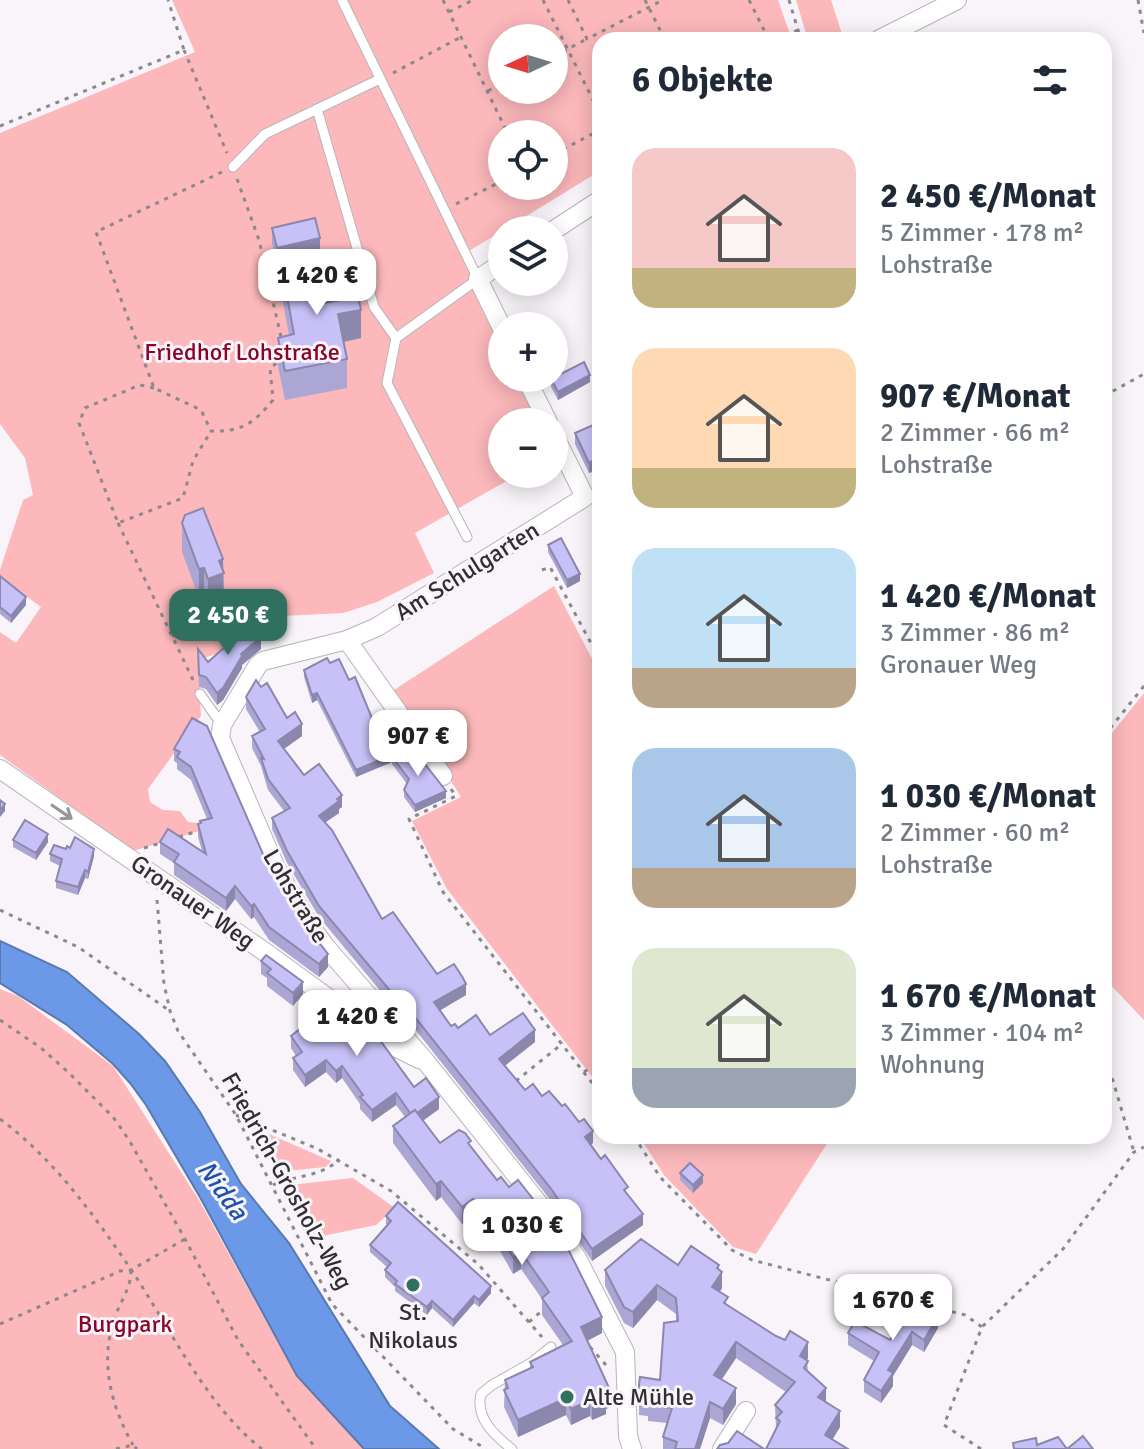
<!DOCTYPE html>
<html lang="de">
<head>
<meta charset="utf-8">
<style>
  body { margin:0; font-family:Signika,sans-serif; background:#f2f2f3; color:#1f2937; height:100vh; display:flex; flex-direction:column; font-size:30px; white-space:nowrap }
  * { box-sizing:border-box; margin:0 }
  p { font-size:26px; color:#747a83 }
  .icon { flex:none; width:44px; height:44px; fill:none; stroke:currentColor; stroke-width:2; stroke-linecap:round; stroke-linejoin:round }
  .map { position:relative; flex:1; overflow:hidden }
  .drawer { position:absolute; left:592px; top:32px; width:520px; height:1112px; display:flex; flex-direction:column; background:#fff; border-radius:24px; box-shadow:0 4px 20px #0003 }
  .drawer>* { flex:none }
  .needle { width:52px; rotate:266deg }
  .tools { position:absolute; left:488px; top:24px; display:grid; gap:16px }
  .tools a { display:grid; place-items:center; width:80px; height:80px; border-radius:50%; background:#fff; box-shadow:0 4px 20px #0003; font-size:40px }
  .price { position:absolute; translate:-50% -68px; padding:0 18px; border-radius:16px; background:#fff; color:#222; font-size:26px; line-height:52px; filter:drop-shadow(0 2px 4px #0008) }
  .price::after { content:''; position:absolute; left:50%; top:48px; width:24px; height:18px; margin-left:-12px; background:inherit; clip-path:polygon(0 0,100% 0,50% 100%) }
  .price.current { background:#30705f; color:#fff }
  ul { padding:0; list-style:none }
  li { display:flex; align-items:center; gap:24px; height:200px; padding:0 40px }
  li span { display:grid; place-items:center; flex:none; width:224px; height:160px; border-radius:24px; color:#555 }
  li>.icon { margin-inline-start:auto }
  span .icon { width:96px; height:96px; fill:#fffc; stroke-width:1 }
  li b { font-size:34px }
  h2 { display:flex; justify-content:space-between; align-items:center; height:96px; padding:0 40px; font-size:34px }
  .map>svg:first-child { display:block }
  .green { fill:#fcb8ba; fill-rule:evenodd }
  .water { fill:#6b99e7; stroke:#5a79b0; stroke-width:2 }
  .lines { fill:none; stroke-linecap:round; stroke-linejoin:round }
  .lane-casing { stroke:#b8b4b9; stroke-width:11 }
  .street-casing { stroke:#b8b4b9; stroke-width:20 }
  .path { stroke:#8c898d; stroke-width:3; stroke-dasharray:4 6; stroke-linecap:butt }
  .lane { stroke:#fff; stroke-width:9 }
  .street { stroke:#fff; stroke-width:18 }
  .wall { fill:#aba6d4 }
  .shaded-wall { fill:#8b87ad }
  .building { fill:#c7c1f7; stroke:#8b87ad; stroke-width:2 }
  .oneway { stroke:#989798 }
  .poi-dot { fill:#30705f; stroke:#f8f4f9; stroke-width:3 }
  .labels { text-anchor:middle; stroke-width:6; stroke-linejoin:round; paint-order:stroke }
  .park-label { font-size:24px; fill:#880528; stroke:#f8f4f9 }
  .street-label { font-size:24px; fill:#312f31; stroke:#f8f4f9 }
  .poi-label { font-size:24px; fill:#312f31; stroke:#f8f4f9 }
  .water-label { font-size:26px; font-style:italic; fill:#1c51ac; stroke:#f8f4f9 }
</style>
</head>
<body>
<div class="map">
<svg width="1144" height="1449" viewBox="0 0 1144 1449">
  <rect width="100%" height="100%" fill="#f8f4f9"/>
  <g class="green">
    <path d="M 172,0 L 778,0 L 792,40 L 600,40 L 600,171 L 464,254 L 502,339 L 502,378 L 520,378 L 540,422 L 502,422 L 502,474 L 519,474 L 415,533 L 434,573 L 377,602 L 343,613 L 262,617 L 219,653 L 198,660 L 201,716 L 148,789 L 150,802 L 163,810 L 180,811 L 188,822 L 219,825 L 133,851 L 0,755 L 0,632 L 16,643 L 41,607 L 0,577 L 0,570 L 23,500 L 33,495 L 25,458 L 0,424 L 0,133 L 195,52 ZM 502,38 L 554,38 L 554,90 L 502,90 ZM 502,134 L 554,134 L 554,186 L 502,186 Z"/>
    <polygon points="796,0 831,0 844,40 808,40"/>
    <polygon points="554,586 600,674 600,1087 447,889 412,821 461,797 394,690"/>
    <polygon points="1144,693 1144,1020 1104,978 1104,743"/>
    <polygon points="0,989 18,996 113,1066 199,1200 297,1377 363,1449 0,1449"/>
    <path d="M 255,1128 L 331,1161 L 326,1167 C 280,1171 277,1178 254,1134 Z"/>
    <polygon points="639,1136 832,1136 756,1254 733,1247 664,1175"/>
    <polygon points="353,1178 395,1208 376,1225 308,1239 285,1191 299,1184"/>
  </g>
  <polygon class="water" points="0,941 67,972 139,1034 165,1061 200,1112 241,1184 289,1243 390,1406 439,1449 364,1449 297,1376 201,1199 146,1105 130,1083 113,1064 67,1025 0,983"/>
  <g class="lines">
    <g class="lane-casing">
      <g id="lane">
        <polyline points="342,0 478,279 396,338 387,383 467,537"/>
        <polyline points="317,109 374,307 396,338"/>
        <polyline points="233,167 265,134 380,79"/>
        <polyline points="200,694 222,725"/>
        <path d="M 512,1449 C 495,1436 475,1418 481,1394 L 492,1385 L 531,1363 L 551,1347"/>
      </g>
    </g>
    <g class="street-casing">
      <g id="street">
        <polyline points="878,40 957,0"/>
        <polyline points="554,230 600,200"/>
        <polyline points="502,263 478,279 502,328"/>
        <polyline points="526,378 548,422"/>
        <polyline points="554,435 585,497 377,627 347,640 263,661 258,665 222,725 220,738 276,868 309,924 325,946 426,1062 543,1209 577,1258 625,1352 628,1436 632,1449"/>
        <polyline points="347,640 443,776"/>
        <polyline points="0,769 265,952 397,1048 419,1059"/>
        <polyline points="722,1449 746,1411"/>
      </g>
    </g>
    <g class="path">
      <polyline points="443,0 508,134"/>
      <polyline points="543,0 600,114"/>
      <polyline points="568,0 587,39 663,0"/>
      <polyline points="645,0 665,40"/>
      <polyline points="749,0 769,40"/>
      <polyline points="789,0 801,40"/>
      <polyline points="1138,0 1144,33"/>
      <polyline points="449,12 473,0"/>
      <polyline points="776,40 798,30"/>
      <polyline points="184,50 227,153"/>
      <polyline points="554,56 587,39"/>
      <polyline points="393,73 461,37"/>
      <polyline points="488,91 502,83"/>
      <polyline points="0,126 184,50 168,0"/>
      <polyline points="554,154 600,130"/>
      <path d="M 222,172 L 96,232 L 154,388 L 201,410 L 211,431 C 242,432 254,423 273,400 L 270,368 L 281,360"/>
      <polyline points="237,179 259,240 281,337"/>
      <polyline points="456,204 502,181"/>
      <polyline points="154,388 140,385 85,408 79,423 118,523 183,498 193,461 211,431"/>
      <polyline points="1104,396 1144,374"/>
      <polyline points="118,523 194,682"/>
      <polyline points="542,570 550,567 600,660"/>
      <polyline points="172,636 217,612"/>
      <polyline points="1104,736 1144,686"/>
      <polyline points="451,789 456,796 409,819 443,892 600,1093"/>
      <polyline points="179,837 198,831"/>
      <polyline points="144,848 164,842"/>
      <polyline points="157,900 164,984 170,1011 178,1031 236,1115 332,1304 453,1429 486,1449"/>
      <polyline points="0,910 78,947 170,1011"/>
      <polyline points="0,1020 41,1048 67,1071 113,1117 129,1140 185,1239 238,1340 316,1449"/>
      <polyline points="1104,1060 1111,1074 1134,1152"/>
      <polyline points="584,1072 600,1061"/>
      <polyline points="516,1081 563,1043"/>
      <polyline points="236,1115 318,1149 391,1191 478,1264 542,1337"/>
      <path d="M 0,1119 C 54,1159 94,1215 132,1271 C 170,1328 207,1407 262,1449"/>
      <polyline points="634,1136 660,1177 732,1250 752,1260 965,1315 982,1327"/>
      <path d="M 273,1185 C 295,1175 323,1177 339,1159"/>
      <path d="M 131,1270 C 131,1288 121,1300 115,1317 C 99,1361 111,1406 133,1445"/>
      <polyline points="529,1322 544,1309"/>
      <polyline points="0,1324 120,1271 131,1270 185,1239"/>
      <polyline points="590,1347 606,1365"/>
      <polyline points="116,1449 133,1445 137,1449"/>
      <polyline points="981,1449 944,1425 982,1327 1063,1249 1134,1152 1144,1147"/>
    </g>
    <use href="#lane" class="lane"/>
    <use href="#street" class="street"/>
  </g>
  <g class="wall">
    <polygon points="272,228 320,253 277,263 272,243"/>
    <polygon points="332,255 361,338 344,342 347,359 347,388 285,400 278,366 278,338 289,335 282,297 282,269 314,305 336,301 332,284"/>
    <polygon points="551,379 590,382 558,400 551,387"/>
    <polygon points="600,422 600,486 599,486 592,472 589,473 575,444 575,433"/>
    <polygon points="182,523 223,571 224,602 208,608 204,596 199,598 182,552"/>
    <polygon points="548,545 580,581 567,588 548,552"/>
    <polygon points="0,576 26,605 11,623 0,614"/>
    <polygon points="231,632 261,649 242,665 242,668 223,700 217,705 206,689 199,687 198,649 208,662 231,642"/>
    <polygon points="330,663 349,680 376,728 394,755 446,798 415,812 404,797 404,790 407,784 392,764 392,762 356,777 317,700 312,703 304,677 304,670"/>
    <polygon points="261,687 302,736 284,749 304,775 342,807 339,809 339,813 325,822 382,919 437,974 466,995 440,1010 451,1026 490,1035 535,1042 505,1066 525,1090 542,1096 593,1143 590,1145 628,1194 643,1225 592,1261 552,1202 399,1009 397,1011 319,917 287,863 272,829 272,818 284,811 268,790 261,766 252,748 252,736 260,732 246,709 246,697"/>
    <polygon points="192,718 266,861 328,967 319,977 269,940 254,917 251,919 235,899 226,911 174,875 174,863 160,854 160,842 202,851 198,837 198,824 200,824 200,821 207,819 191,780 177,769 177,763 174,761 174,749"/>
    <polygon points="13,840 48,842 36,860 13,847"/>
    <polygon points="66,849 94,856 88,879 85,878 78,895 56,888 56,881 60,866 50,861 50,854"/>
    <polygon points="261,961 303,994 293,1006 267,986 267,978 261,974"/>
    <polygon points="303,1021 414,1087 439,1109 423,1121 440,1143 471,1147 602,1333 587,1341 610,1407 606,1409 606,1414 592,1420 590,1416 571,1425 566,1415 518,1437 504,1407 505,1380 530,1368 530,1362 563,1345 542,1315 542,1299 521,1269 513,1274 500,1251 473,1216 462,1224 441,1197 436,1201 393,1143 393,1126 405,1117 396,1105 372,1122 360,1109 360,1104 342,1078 336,1083 326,1072 305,1087 293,1070 293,1058 296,1056 291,1048 291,1036 303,1026"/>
    <polygon points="680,1173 703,1183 693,1193 680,1180"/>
    <polygon points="386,1216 491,1293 479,1307 474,1303 453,1327 432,1308 427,1315 395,1291 395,1287 385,1277 385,1270 387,1267 370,1252 370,1245 387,1225 386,1224"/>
    <polygon points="678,1265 719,1270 722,1288 720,1292 728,1306 808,1358 807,1360 808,1372 840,1427 776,1429 775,1405 786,1392 736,1358 721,1380 736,1404 723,1425 710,1418 700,1449 663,1449 663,1437 667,1423 648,1421 648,1416 639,1415 639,1384 660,1380 676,1321 676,1314 657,1300 633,1328 624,1323 605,1286 605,1270"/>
    <polygon points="913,1301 938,1328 924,1352 912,1345 893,1376 893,1386 881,1403 864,1392 864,1380 874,1361 848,1345 848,1333 890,1340"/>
  </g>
  <g class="shaded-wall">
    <polygon points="320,238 320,253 277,263 277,248"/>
    <polygon points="361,310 361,338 338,343 338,314"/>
    <polygon points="590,375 590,382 558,400 558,392"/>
    <polygon points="592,461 592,472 589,473 589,463"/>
    <polygon points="223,559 224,602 208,608 208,579 219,561"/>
    <polygon points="204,568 204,596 199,598 199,569"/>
    <polygon points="580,574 580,581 567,588 567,580"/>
    <polygon points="26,597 26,605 11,623 11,616"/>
    <polygon points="261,637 261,649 242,665 242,668 223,700 217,705 217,693 241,654"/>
    <polygon points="317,693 317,700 312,703 312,695"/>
    <polygon points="302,724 302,736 278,753 278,741"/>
    <polygon points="394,754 394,760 392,757 392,762 356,777 356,770"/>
    <polygon points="446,791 446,798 415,812 415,805"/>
    <polygon points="342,795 342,807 339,809 339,813 319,827 319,816"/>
    <polygon points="5,804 5,811 0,817 0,810"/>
    <polygon points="48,834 48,842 36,860 36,853"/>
    <polygon points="94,849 94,856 88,879 88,872"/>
    <polygon points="85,870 85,878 78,895 78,887"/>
    <polygon points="235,886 235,899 226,911 226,898"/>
    <polygon points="254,904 254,917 251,919 251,906"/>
    <polygon points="328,954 328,967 319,977 319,964"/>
    <polygon points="303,982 303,994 293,1006 293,993"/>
    <polygon points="466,984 466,995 434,1014 434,1002"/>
    <polygon points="399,997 399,1009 397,1011 397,999"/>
    <polygon points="535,1030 535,1042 499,1070 499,1059"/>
    <polygon points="326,1060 326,1072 305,1087 305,1075"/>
    <polygon points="342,1066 342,1078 336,1083 336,1071"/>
    <polygon points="396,1093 396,1105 372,1122 372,1110"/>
    <polygon points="439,1097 439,1109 412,1128 412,1116"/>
    <polygon points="593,1131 593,1143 585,1149 585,1137"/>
    <polygon points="703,1175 703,1183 693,1193 693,1185"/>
    <polygon points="441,1181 441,1197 436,1201 436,1184"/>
    <polygon points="473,1199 473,1216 462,1224 462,1207"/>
    <polygon points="643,1214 643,1225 592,1261 592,1249"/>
    <polygon points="521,1252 521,1269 513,1274 513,1257"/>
    <polygon points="719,1265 719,1277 722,1272 722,1288 712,1303 712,1287"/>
    <polygon points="657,1285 657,1300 633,1328 633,1312"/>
    <polygon points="491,1286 491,1293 479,1307 479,1300"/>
    <polygon points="474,1296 474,1303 453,1327 453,1320"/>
    <polygon points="432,1301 432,1308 427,1315 427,1307"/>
    <polygon points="938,1316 938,1328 924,1352 924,1340"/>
    <polygon points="602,1317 602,1333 581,1344 581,1327"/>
    <polygon points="912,1332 912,1345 893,1376 893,1386 881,1403 881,1391 888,1370"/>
    <polygon points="736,1342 736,1358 714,1391 714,1375"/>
    <polygon points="808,1342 808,1358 800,1371 800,1356"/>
    <polygon points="736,1388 736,1404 723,1425 723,1409"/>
    <polygon points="826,1388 826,1403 818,1397"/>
    <polygon points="610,1390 610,1407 606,1409 606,1414 592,1420 592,1403 604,1392"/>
    <polygon points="566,1398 566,1415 518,1437 518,1420"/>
    <polygon points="590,1400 590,1416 571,1425 571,1409"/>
    <polygon points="710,1402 710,1418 700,1449 695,1449"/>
    <polygon points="840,1411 840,1427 827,1449 825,1435"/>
  </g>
  <g class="building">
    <polygon points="315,218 320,238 277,248 272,228"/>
    <polygon points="349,252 361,310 338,314 347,359 285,371 278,338 294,334 282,269 306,264 314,305 341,300 332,255"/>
    <polygon points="584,362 590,375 558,392 551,379"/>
    <polygon points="600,422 600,475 599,476 592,461 589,463 575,433"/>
    <polygon points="203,508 223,559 219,561 224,573 208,579 204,568 199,569 182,523 185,515"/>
    <polygon points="561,538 580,574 567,580 548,545"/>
    <polygon points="0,576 26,597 11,616 0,607"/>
    <polygon points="250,620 261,637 241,654 242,656 223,688 217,693 206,677 199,675 198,649 208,662 235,638 231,632"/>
    <polygon points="327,658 330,663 339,659 349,680 355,677 376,728 381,726 394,754 356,770 317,693 312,695 304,670"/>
    <polygon points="256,680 261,687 267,683 287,718 295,712 302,724 278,741 304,775 319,764 342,795 337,799 339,801 319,816 332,830 382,919 393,912 437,974 454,964 463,978 466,984 434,1002 451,1026 455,1024 458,1028 476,1015 490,1035 523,1013 535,1030 499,1059 525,1090 533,1084 542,1096 549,1091 562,1106 565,1104 579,1122 584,1119 593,1131 585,1137 601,1159 605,1155 628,1187 624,1190 643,1214 592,1249 552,1190 399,997 397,999 319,906 287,851 272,818 290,808 268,779 261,758 264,759 252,736 265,729 246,697"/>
    <polygon points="192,718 207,726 266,861 299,917 328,954 319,964 269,927 254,904 251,906 235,886 226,898 174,862 179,854 160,842 168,829 206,854 198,824 201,823 200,821 212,818 191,767 177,757 180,752 174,749"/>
    <polygon points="407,746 418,761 421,759 446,791 415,805 404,790 409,779 392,757"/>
    <polygon points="0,800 5,804 0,810"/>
    <polygon points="25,820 48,834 36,853 13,840"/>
    <polygon points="75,837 94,849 88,872 85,870 78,887 56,881 62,859 50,854 54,845 66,849 67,846 70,848"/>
    <polygon points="266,955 303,982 293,993 267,973 271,969 261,961"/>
    <polygon points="323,997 357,1022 373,1038 377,1036 414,1087 426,1078 439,1097 417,1113 415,1110 410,1113 396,1093 372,1110 360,1097 363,1095 342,1066 336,1071 326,1060 305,1075 293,1058 302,1052 291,1036 306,1024 303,1021"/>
    <polygon points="415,1110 440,1143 459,1130 465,1133 471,1141 468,1143 497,1180 501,1177 509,1187 518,1180 533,1199 567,1247 602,1317 581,1327 610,1390 604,1392 606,1397 592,1403 590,1400 571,1409 566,1398 518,1420 504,1390 508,1388 505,1380 533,1367 530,1362 572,1341 542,1298 549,1292 521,1252 513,1257 500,1234 473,1199 462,1207 441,1181 436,1184 393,1126"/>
    <polygon points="690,1163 703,1175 693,1185 680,1173"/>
    <polygon points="398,1202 491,1286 479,1300 474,1296 453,1320 432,1301 427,1307 395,1284 397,1281 385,1270 391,1263 370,1245 391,1221 386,1216"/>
    <polygon points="641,1239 678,1265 691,1246 719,1265 717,1268 722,1272 712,1287 728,1297 724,1303 776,1336 785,1340 790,1331 808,1342 800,1356 808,1361 804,1368 826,1388 818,1397 840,1411 825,1435 848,1449 766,1449 780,1421 776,1418 782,1412 775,1405 795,1382 736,1342 714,1375 736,1388 723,1409 710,1402 695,1449 675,1449 677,1442 663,1437 672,1408 648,1405 648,1401 639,1400 639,1384 640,1377 660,1380 664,1323 678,1321 676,1298 657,1285 633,1312 624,1307 605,1270"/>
    <polygon points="913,1301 938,1316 924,1340 912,1332 888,1370 893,1373 881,1391 864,1380 879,1352 848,1333 855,1321 890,1340"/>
    <polygon points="737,1431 764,1449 717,1449 720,1445 728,1443"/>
    <polygon points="1083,1436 1093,1449 1014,1449 1013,1443 1036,1438 1037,1445 1058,1437 1067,1449"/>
  </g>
  <defs><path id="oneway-shaft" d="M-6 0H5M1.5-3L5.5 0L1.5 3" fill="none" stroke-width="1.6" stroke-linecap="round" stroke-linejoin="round" transform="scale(2)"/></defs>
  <use class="oneway" href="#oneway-shaft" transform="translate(62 812) rotate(34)"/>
  <g class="poi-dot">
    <circle cx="413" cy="1285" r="8"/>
    <circle cx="567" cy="1397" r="8"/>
  </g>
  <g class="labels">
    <g class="park-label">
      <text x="242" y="360">Friedhof Lohstraße</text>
      <text x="125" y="1332">Burgpark</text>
    </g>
    <g class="street-label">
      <text transform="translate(467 571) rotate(-32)" y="8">Am Schulgarten</text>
      <text transform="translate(296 896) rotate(59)" y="8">Lohstraße</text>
      <text transform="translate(193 902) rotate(35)" y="8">Gronauer Weg</text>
      <text transform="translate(287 1181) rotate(61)" y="8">Friedrich-Grosholz-Weg</text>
    </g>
    <g class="poi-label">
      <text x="413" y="1320">St.<tspan x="413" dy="28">Nikolaus</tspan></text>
      <text x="583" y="1405" text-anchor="start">Alte Mühle</text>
    </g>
    <g class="water-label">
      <text transform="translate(223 1190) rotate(54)" y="9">Nidda</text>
    </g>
  </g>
</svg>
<div class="tools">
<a><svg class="needle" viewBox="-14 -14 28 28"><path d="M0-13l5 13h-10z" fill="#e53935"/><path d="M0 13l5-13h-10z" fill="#747a83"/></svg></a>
<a><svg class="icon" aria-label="locate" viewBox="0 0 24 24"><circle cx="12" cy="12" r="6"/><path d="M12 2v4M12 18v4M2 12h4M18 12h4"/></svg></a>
<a><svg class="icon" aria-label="layers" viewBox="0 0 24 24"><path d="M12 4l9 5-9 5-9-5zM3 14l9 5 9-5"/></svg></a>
<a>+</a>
<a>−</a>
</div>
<b class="price" style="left:317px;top:317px">1 420 €</b>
<b class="price current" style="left:228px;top:657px">2 450 €</b>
<b class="price" style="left:418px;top:778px">907 €</b>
<b class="price" style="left:357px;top:1058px">1 420 €</b>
<b class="price" style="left:522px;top:1267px">1 030 €</b>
<b class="price" style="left:893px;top:1342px">1 670 €</b>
<section class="drawer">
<h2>6 Objekte<svg class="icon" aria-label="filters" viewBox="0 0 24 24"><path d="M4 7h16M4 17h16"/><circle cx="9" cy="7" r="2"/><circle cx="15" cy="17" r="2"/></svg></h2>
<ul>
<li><span style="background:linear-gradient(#f6c9c9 75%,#c2b280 0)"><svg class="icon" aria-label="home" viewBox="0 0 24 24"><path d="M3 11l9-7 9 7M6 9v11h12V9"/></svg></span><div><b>2 450 €/Monat</b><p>5 Zimmer · 178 m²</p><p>Lohstraße</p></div></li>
<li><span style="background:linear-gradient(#ffd9b3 75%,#c2b280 0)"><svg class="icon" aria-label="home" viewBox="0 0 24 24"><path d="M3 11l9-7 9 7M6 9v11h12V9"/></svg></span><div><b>907 €/Monat</b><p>2 Zimmer · 66 m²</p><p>Lohstraße</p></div></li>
<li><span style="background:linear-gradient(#bfe0f5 75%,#b9a48a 0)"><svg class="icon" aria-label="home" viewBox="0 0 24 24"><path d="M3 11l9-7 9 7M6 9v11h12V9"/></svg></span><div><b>1 420 €/Monat</b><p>3 Zimmer · 86 m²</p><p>Gronauer Weg</p></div></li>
<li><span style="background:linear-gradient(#a9c7e8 75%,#b9a48a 0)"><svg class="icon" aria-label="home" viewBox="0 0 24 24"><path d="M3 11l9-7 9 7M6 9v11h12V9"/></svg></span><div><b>1 030 €/Monat</b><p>2 Zimmer · 60 m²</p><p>Lohstraße</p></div></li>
<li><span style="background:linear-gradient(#dfe7d0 75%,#9aa5b1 0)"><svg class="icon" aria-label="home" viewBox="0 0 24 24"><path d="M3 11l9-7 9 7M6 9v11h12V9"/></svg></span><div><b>1 670 €/Monat</b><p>3 Zimmer · 104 m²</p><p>Wohnung</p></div></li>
</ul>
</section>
</div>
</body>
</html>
